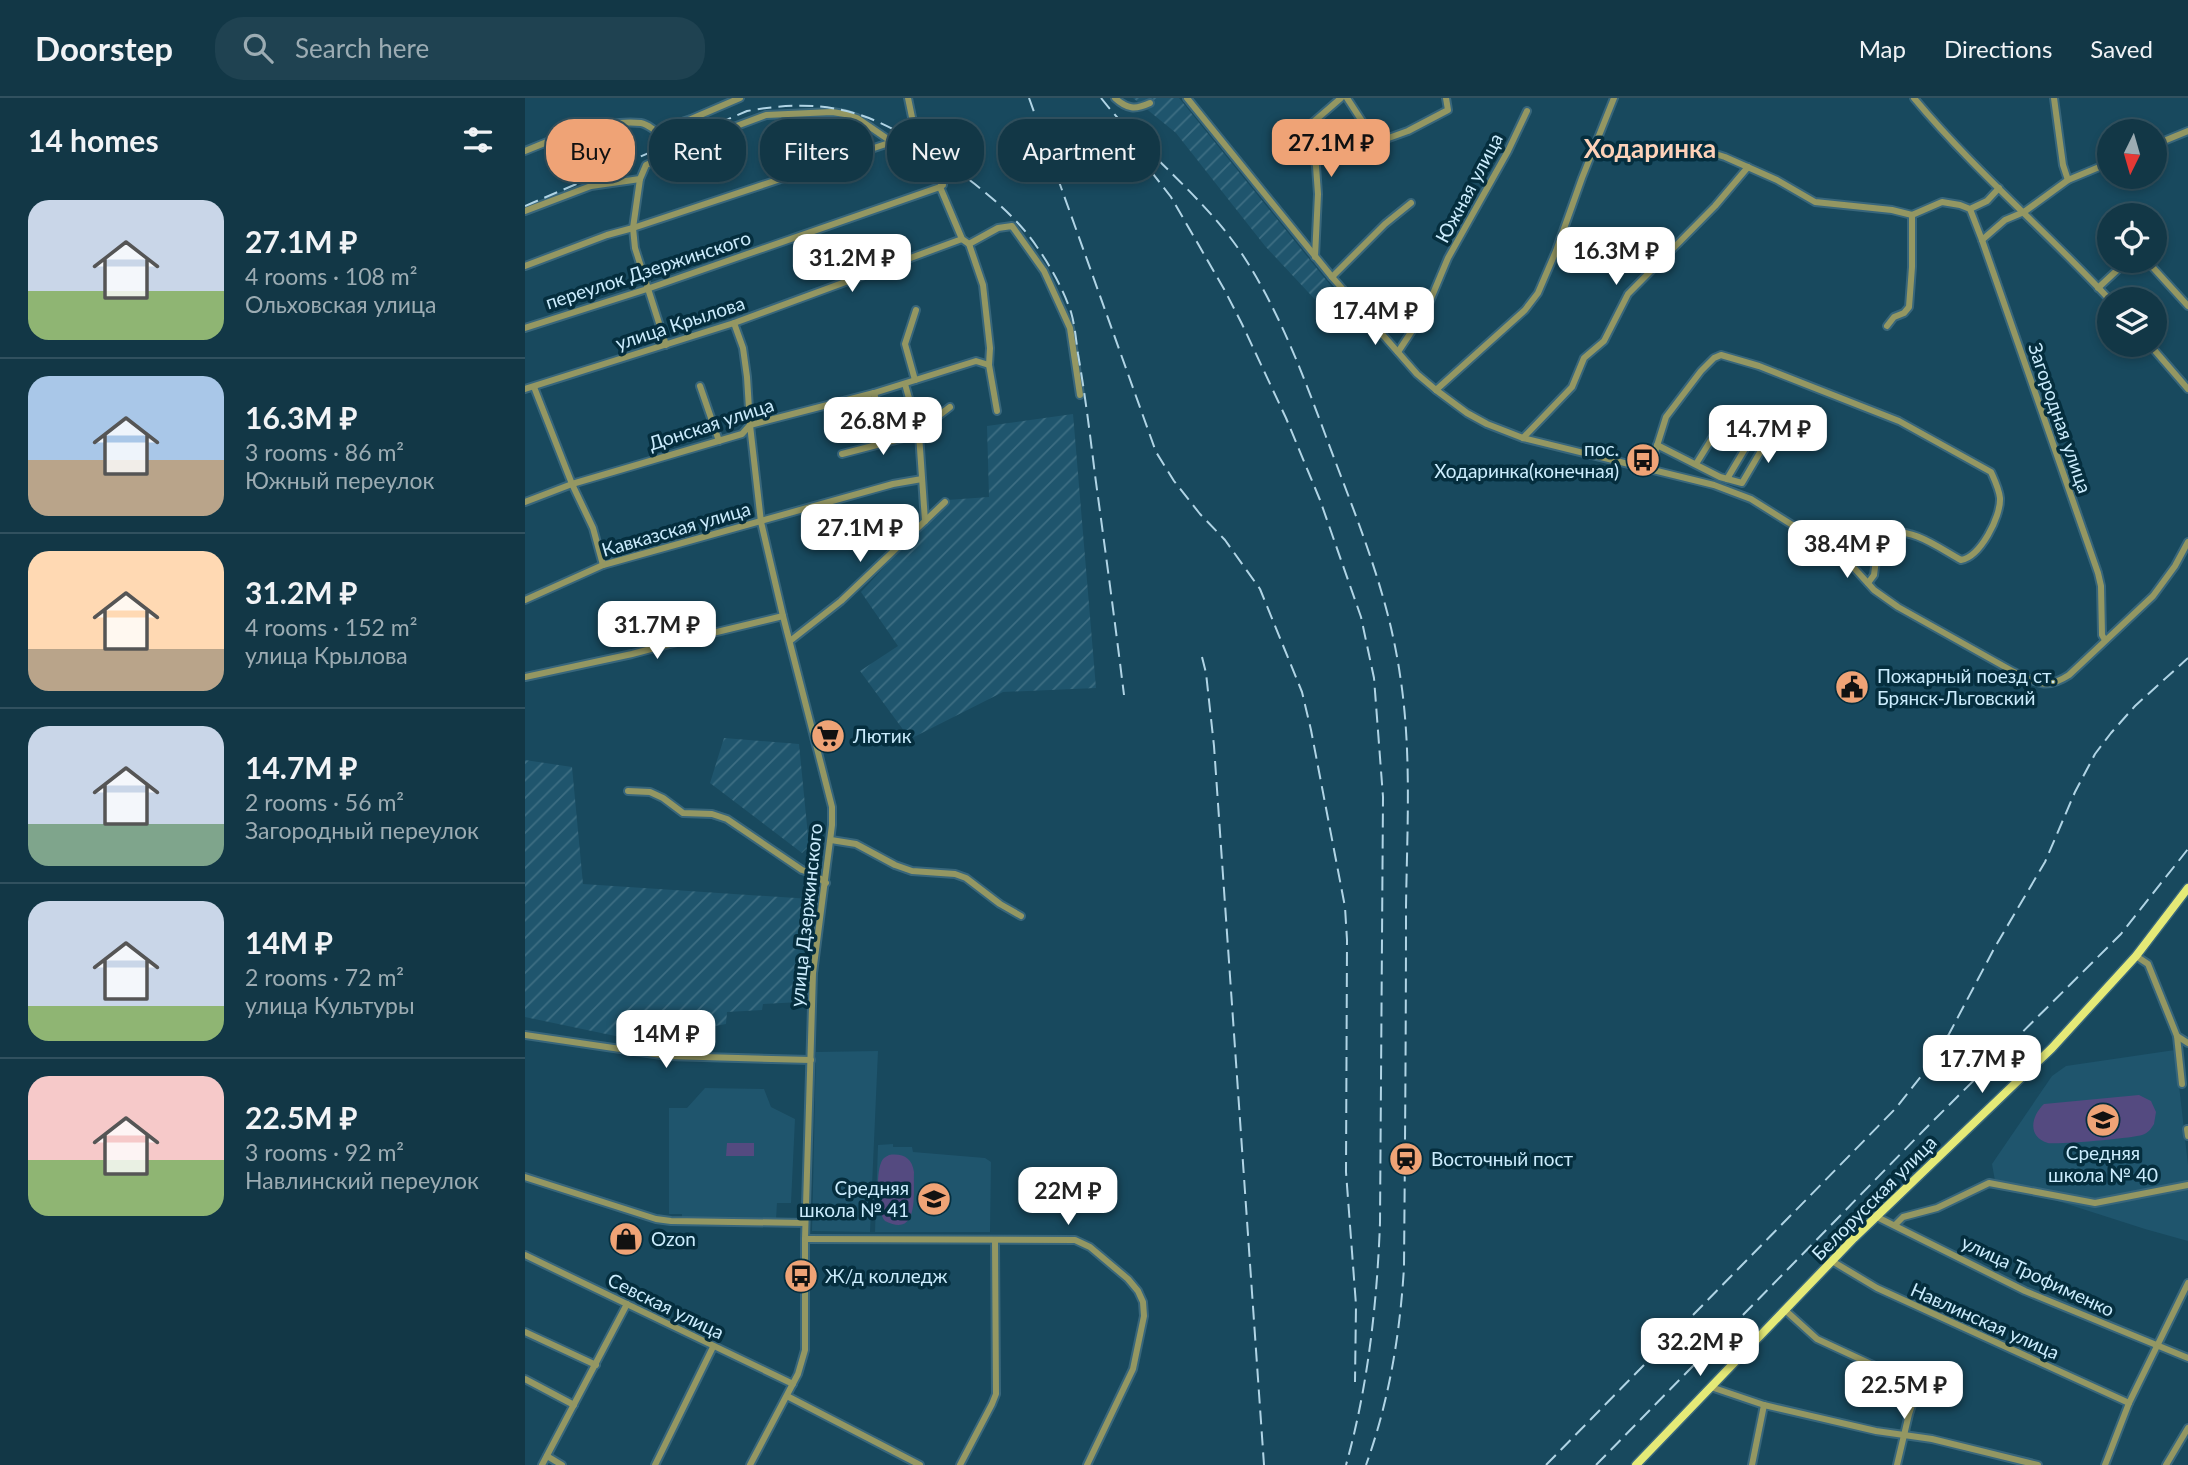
<!DOCTYPE html>
<html lang="en">
<head>
<meta charset="utf-8">
<style>
  body { margin:0; font-family:Lato,sans-serif; background:#1f4251; color:#f1f3f6; height:100vh; display:flex; flex-direction:column; font-size:26px; white-space:nowrap }
  * { box-sizing:border-box; margin:0 }
  p { font-size:23px; color:#9cacb3 }
  .icon { flex:none; width:38px; height:38px; fill:none; stroke:currentColor; stroke-width:2; stroke-linecap:round; stroke-linejoin:round }
  .map { position:relative; flex:1; overflow:hidden }
  .details { display:flex; flex-direction:column; background:#123746; width:525px }
  .details>* { flex:none }
  .hud { position:absolute; left:21px; top:21px; width:665px; height:63px; display:flex; gap:14px }
  .needle { width:46px; rotate:185deg }
  .controls { position:absolute; left:1572px; top:21px; display:grid; gap:14px }
  .controls a { display:grid; place-items:center; width:70px; height:70px; border-radius:50%; background:#123746; box-shadow:0 4px 10px #0003,0 0 0 2px #31515f; font-size:35px }
  .price { position:absolute; translate:-50% -60px; padding:0 16px; border-radius:14px; background:#fff; color:#222; font-size:23px; line-height:46px; filter:drop-shadow(0 2px 4px #0008) }
  .price::after { content:''; position:absolute; left:50%; top:42px; width:21px; height:16px; margin-left:-10px; background:inherit; clip-path:polygon(0 0,100% 0,50% 100%) }
  .price.selected { background:#efa376; color:#111 }
  ul { padding:0; list-style:none }
  li { display:flex; align-items:center; gap:21px; height:175px; padding:0 28px }
  li+li { border-top:2px solid #31515f }
  li span { display:grid; place-items:center; flex:none; width:196px; height:140px; border-radius:21px; color:#555 }
  li>.icon { margin-inline-start:auto }
  span .icon { width:84px; height:84px; fill:#fffc; stroke-width:1 }
  li b { font-size:30px }
  h2 { display:flex; justify-content:space-between; align-items:center; height:84px; padding:0 28px; font-size:30px }
  .tag { padding:0 24px; border-radius:28px; background:#123746; box-shadow:0 4px 10px #0003,0 0 0 2px #31515f; font-size:24px; line-height:63px }
  .tag.selected { background:#efa376; color:#111 }
  header { display:flex; align-items:center; gap:42px; box-sizing:border-box; height:98px; padding:0 35px; background:#123746; border-bottom:2px solid #31515f }
  header strong { font-size:33px }
  nav { display:flex; gap:38px; margin-inline-start:auto; font-size:24px }
  .search { width:490px; height:63px; background:#1f4251; display:flex; align-items:center; gap:18px; box-sizing:border-box; padding:0 24px; border-radius:28px; color:#9cacb3; font-size:26px }
  main { display:flex; flex:1; min-height:0 }
  .map>svg:first-child { display:block }
  .built { fill:#1f556d }
  .industrial { fill:url(#industrial-furrows) }
  .garden { fill:#544a80 }
  .lines { fill:none; stroke-linecap:round; stroke-linejoin:round }
  .minor-casing { stroke:#38667b; stroke-width:10 }
  .major-casing { stroke:#38667b; stroke-width:11 }
  .minor { stroke:#949762; stroke-width:6 }
  .major { stroke:#e5ea77; stroke-width:8 }
  .rail { stroke:#b0d4e5; stroke-width:2; stroke-dasharray:14 7; stroke-linecap:butt }
  .labels { text-anchor:middle; stroke-width:7; stroke-linejoin:round; paint-order:stroke }
  .street-label { font-size:19px; fill:#cbecfd; stroke:#052e3e }
  .poi-label { font-size:19px; fill:#cbecfd; stroke:#052e3e; text-anchor:start }
  .district-label { font-size:26px; font-weight:bold; fill:#fdd1b8; stroke:#052e3e }
</style>
</head>
<body>
<header>
<strong>Doorstep</strong>
<div class="search"><svg class="icon" aria-label="search" viewBox="0 0 24 24"><circle cx="10" cy="10" r="6"/><path d="M15 15l6 6"/></svg>Search here</div>
<nav><a>Map</a><a>Directions</a><a>Saved</a></nav>
</header>
<main>
<section class="details">
<h2>14 homes<svg class="icon" aria-label="filters" viewBox="0 0 24 24"><path d="M4 7h16M4 17h16"/><circle cx="9" cy="7" r="2"/><circle cx="15" cy="17" r="2"/></svg></h2>
<ul>
<li><span style="background:linear-gradient(#c9d6e8 65%,#8fb573 0)"><svg class="icon" aria-label="home" viewBox="0 0 24 24"><path d="M3 11l9-7 9 7M6 9v11h12V9"/></svg></span><div><b>27.1M ₽</b><p>4 rooms · 108 m²</p><p>Ольховская улица</p></div></li>
<li><span style="background:linear-gradient(#a9c7e8 60%,#b9a48a 0)"><svg class="icon" aria-label="home" viewBox="0 0 24 24"><path d="M3 11l9-7 9 7M6 9v11h12V9"/></svg></span><div><b>16.3M ₽</b><p>3 rooms · 86 m²</p><p>Южный переулок</p></div></li>
<li><span style="background:linear-gradient(#ffd9b3 70%,#b9a48a 0)"><svg class="icon" aria-label="home" viewBox="0 0 24 24"><path d="M3 11l9-7 9 7M6 9v11h12V9"/></svg></span><div><b>31.2M ₽</b><p>4 rooms · 152 m²</p><p>улица Крылова</p></div></li>
<li><span style="background:linear-gradient(#c9d6e8 70%,#7fa58c 0)"><svg class="icon" aria-label="home" viewBox="0 0 24 24"><path d="M3 11l9-7 9 7M6 9v11h12V9"/></svg></span><div><b>14.7M ₽</b><p>2 rooms · 56 m²</p><p>Загородный переулок</p></div></li>
<li><span style="background:linear-gradient(#c9d6e8 75%,#8fb573 0)"><svg class="icon" aria-label="home" viewBox="0 0 24 24"><path d="M3 11l9-7 9 7M6 9v11h12V9"/></svg></span><div><b>14M ₽</b><p>2 rooms · 72 m²</p><p>улица Культуры</p></div></li>
<li><span style="background:linear-gradient(#f6c9c9 60%,#8fb573 0)"><svg class="icon" aria-label="home" viewBox="0 0 24 24"><path d="M3 11l9-7 9 7M6 9v11h12V9"/></svg></span><div><b>22.5M ₽</b><p>3 rooms · 92 m²</p><p>Навлинский переулок</p></div></li>
</ul>
</section>
<div class="map">
<svg width="1663" height="1367" viewBox="0 0 1663 1367">
  <defs>
    <pattern id="industrial-furrows" width="10" height="10" patternUnits="userSpaceOnUse" patternTransform="scale(1.75)"><rect width="10" height="10" fill="#1f556d"/><path d="M-1 1l2-2M0 10L10 0M9 11l2-2" fill="none" stroke="#3e6e83"/></pattern>
  </defs>
  <rect width="100%" height="100%" fill="#18495e"/>
  <g class="built">
    <polygon points="1650,952 1663,1067 1663,1143 1620,1131 1470,1083 1467,1066 1527,978 1541,968"/>
    <polygon points="353,953 345,1134 287,1133 291,954"/>
    <polygon points="180,990 239,991 246,1009 270,1021 266,1105 252,1105 251,1122 157,1121 157,1116 144,1116 144,1010 162,1010"/>
    <polygon points="368,1046 368,1049 387,1049 388,1054 460,1060 466,1064 465,1134 350,1134 353,1047"/>
  </g>
  <g class="industrial">
    <polygon points="608,0 654,0 827,214 812,225 740,148 651,35"/>
    <polygon points="548,316 571,590 478,594 385,641 335,573 373,548 336,494 422,402 464,399 462,328"/>
    <polygon points="199,640 274,646 284,748 277,755 185,685"/>
    <polygon points="0,662 47,669 58,786 286,801 275,904 238,906 237,912 202,914 201,926 174,931 173,949 143,949 0,919"/>
  </g>
  <g class="garden">
    <path d="M 1614,997 L 1626,1003 L 1631,1014 L 1629,1026 C 1626,1031 1623,1035 1617,1037 C 1609,1040 1531,1047 1523,1045 C 1502,1039 1506,1018 1519,1006 Z"/>
    <polygon points="202,1045 229,1045 229,1058 201,1058"/>
    <path d="M 364,1057 C 378,1055 387,1060 389,1074 C 388,1094 395,1141 360,1123 C 352,1114 351,1076 356,1065 C 358,1060 359,1060 364,1057 Z"/>
  </g>
  <g class="lines">
    <g class="minor-casing">
      <g id="minor">
        <polyline points="383,0 389,29 420,55 429,54"/>
        <path d="M 590,0 C 602,11 610,12 625,5"/>
        <path d="M 662,0 L 807,179 L 892,276 L 911,292 L 942,315 L 962,326 L 998,340 L 1189,387 L 1226,401 L 1312,455 L 1330,471 L 1349,492 L 1373,509 L 1489,574 C 1512,585 1521,592 1544,577 L 1628,498 L 1650,468 L 1663,444"/>
        <polyline points="822,0 846,37 858,42 883,33 923,12 921,0"/>
        <path d="M 1389,0 C 1449,72 1521,133 1584,201"/>
        <polyline points="1529,0 1538,67 1543,82"/>
        <polyline points="1629,47 1663,33"/>
        <polyline points="1175,51 1200,59 1252,82 1290,104 1367,112 1387,117 1417,104 1435,107 1445,111 1462,103 1474,90"/>
        <path d="M 0,53 C 33,39 80,21 116,25 C 122,26 126,30 131,33 L 166,21 L 215,0"/>
        <polyline points="115,81 108,130 110,150 141,247"/>
        <polyline points="415,89 437,141 444,146 458,187 465,250 464,267 472,313"/>
        <polyline points="1445,111 1457,142 1573,475 1576,488 1577,537 1580,542"/>
        <polyline points="0,113 66,88 115,81 121,67 198,33 241,17 307,14 320,16 332,20 367,44"/>
        <polyline points="1457,142 1480,122 1499,114 1543,82 1584,65"/>
        <polyline points="444,146 473,130 487,128 519,173 545,230 555,297"/>
        <polyline points="790,159 793,96 791,68 782,36 786,26 816,0"/>
        <polyline points="1622,163 1663,208"/>
        <path d="M 0,168 L 82,137 L 108,130 L 367,44 C 390,52 417,59 418,87 L 415,89"/>
        <polyline points="807,179 860,126 886,105"/>
        <polyline points="1573,190 1602,163"/>
        <polyline points="209,225 218,250 222,279 225,327 236,424 258,518 307,709 307,727 288,875 280,1141 280,1252 273,1276 225,1367"/>
        <polyline points="1362,228 1369,219 1379,215 1384,209 1387,169 1387,117"/>
        <polyline points="0,230 122,191 415,89"/>
        <polyline points="1625,247 1663,291"/>
        <polyline points="873,254 902,210 923,160 983,53 1002,13"/>
        <polyline points="390,282 380,246 391,212"/>
        <polyline points="380,286 394,336 400,423"/>
        <polyline points="175,288 194,343"/>
        <polyline points="9,289 47,386 68,430 78,467"/>
        <polyline points="0,291 209,225 437,141"/>
        <polyline points="911,292 1000,212 1013,195 1031,153 1057,80 1089,0"/>
        <polyline points="349,295 363,344"/>
        <polyline points="998,340 1047,289 1059,260 1079,243 1103,196 1190,108 1223,69"/>
        <polyline points="1132,347 1195,379 1217,385 1237,351 1224,344 1227,335 1211,325 1196,326 1171,366"/>
        <polyline points="317,356 394,336 408,322 425,309"/>
        <path d="M 1125,370 L 1141,319 L 1176,273 L 1189,260 L 1196,257 L 1234,268 L 1374,323 L 1466,374 C 1470,383 1474,391 1475,400 C 1476,419 1455,459 1436,462 C 1414,450 1387,429 1361,435 L 1352,454 L 1349,477 L 1343,485"/>
        <polyline points="1202,381 1224,344"/>
        <polyline points="0,404 47,386 217,336 225,327 349,295 451,263 464,267"/>
        <polyline points="0,502 78,467 368,386 397,381"/>
        <polyline points="265,543 316,503 420,404"/>
        <polyline points="0,579 107,556 171,539 258,518"/>
        <polyline points="103,693 125,694 138,700 158,715 187,716 202,721 277,772 289,776 301,785"/>
        <polyline points="306,742 331,746 370,767 387,773 430,776 441,780 475,806 496,818"/>
        <polyline points="1611,858 1623,866 1652,938 1657,986"/>
        <polyline points="0,937 143,958 286,962"/>
        <polyline points="1652,938 1663,945"/>
        <polyline points="1662,1031 1663,1038"/>
        <polyline points="0,1079 131,1121 146,1123 280,1125"/>
        <polyline points="1352,1119 1500,1193 1663,1260"/>
        <polyline points="1370,1127 1378,1119 1412,1110 1464,1085 1570,1105 1663,1087"/>
        <polyline points="280,1141 550,1142 565,1149 603,1181 613,1193 618,1204 619,1218 608,1271 562,1367"/>
        <polyline points="0,1157 268,1286"/>
        <polyline points="1307,1163 1352,1190 1604,1305"/>
        <polyline points="1260,1212 1292,1241 1391,1287 1392,1292 1384,1316 1372,1367"/>
        <polyline points="0,1234 71,1267"/>
        <polyline points="0,1281 49,1307"/>
        <polyline points="1186,1289 1239,1307 1351,1333 1407,1341 1513,1367"/>
        <polyline points="262,1298 395,1367"/>
        <polyline points="22,1358 37,1367"/>
        <polyline points="17,1367 102,1206"/>
        <polyline points="130,1367 188,1249"/>
        <polyline points="435,1367 467,1306 471,1296 470,1142"/>
        <polyline points="1227,1367 1239,1307"/>
        <polyline points="1580,1367 1604,1305 1663,1185"/>
        <polyline points="1641,1367 1663,1330"/>
      </g>
    </g>
    <g class="major-casing">
      <polyline id="major" points="1111,1367 1329,1140 1527,950 1611,858 1663,790"/>
    </g>
    <use href="#minor" class="minor"/>
    <use href="#major" class="major"/>
    <g class="rail">
      <polyline points="504,0 631,354 649,383 675,416 700,442 735,491 777,594 786,632 820,809 822,842 821,1074 831,1207 830,1284"/>
      <path d="M 576,0 C 620,56 680,99 719,159 C 759,221 783,291 809,360 C 836,431 864,501 875,577 C 887,653 882,733 881,809 C 881,929 880,1049 879,1169 C 875,1237 864,1303 841,1367"/>
      <path d="M 600,40 L 646,99 L 699,191 L 717,226 L 761,320 L 795,402 L 836,519 L 849,580 L 858,699 L 855,1125 C 852,1205 843,1289 821,1367"/>
      <path d="M 0,108 L 222,13 C 295,0 340,10 401,51 C 439,77 486,110 512,149 C 526,169 538,191 546,214 C 550,228 551,242 553,256 C 560,296 565,336 570,377 C 580,450 590,524 599,597"/>
      <polyline points="677,559 681,575 689,648 739,1367"/>
      <polyline points="1021,1367 1371,1010 1401,972 1424,936 1470,849 1520,764 1550,694 1570,656 1586,635 1610,608 1663,560"/>
      <polyline points="1071,1367 1401,1030 1596,836 1663,751"/>
    </g>
  </g>
  <defs>
    <g id="bus-disc" transform="scale(1.75)"><circle r="9.5" fill="#efa376" stroke="#052e3e"/><path d="M-5-6H5V4H4V6H2V4H-2V6H-4V4H-5ZM-3.5-4V0h7V-4ZM-3.5 1.2v1.5H-2V1.2ZM2 1.2v1.5H3.5V1.2Z" fill="#111"/></g>
    <g id="civic-disc" transform="scale(1.75)"><circle r="9.5" fill="#efa376" stroke="#052e3e"/><path d="M-.6-6.5H3V-4.5H.6V-3L4-1V1h2V6H-6V1h2V-1L-.6-3ZM-1.2 2.5V6h2.4V2.5Z" fill="#111"/></g>
    <g id="supermarket-disc" transform="scale(1.75)"><circle r="9.5" fill="#efa376" stroke="#052e3e"/><path d="M-6-5.5h2.5l.6 2H6L4.5 2H-2.5L-4.4-4H-6ZM-1.5 3.2a1.3 1.3 0 1 0 .1 0ZM3 3.2a1.3 1.3 0 1 0 .1 0Z" fill="#111"/></g>
    <g id="school-disc" transform="scale(1.75)"><circle r="9.5" fill="#efa376" stroke="#052e3e"/><path d="M0-5L7-2L0 1L-7-2ZM-4 1L0 2.5L4 1V4Q0 6-4 4Z" fill="#111"/></g>
    <g id="station-disc" transform="scale(1.75)"><circle r="9.5" fill="#efa376" stroke="#052e3e"/><path d="M-3-6H3Q5-6 5-4V2Q5 4 3 4L4.5 6H3L1.5 4h-3L-3 6H-4.5L-3 4Q-5 4-5 2V-4Q-5-6-3-6ZM-3.5-4v3h7v-3ZM-3.5 1v1.5H-2V1ZM2 1v1.5H3.5V1Z" fill="#111"/></g>
    <g id="shop-disc" transform="scale(1.75)"><circle r="9.5" fill="#efa376" stroke="#052e3e"/><path d="M-5-2.5h2.3a2.7 3.5 0 0 1 5.4 0H5L5.5 6h-11ZM-1.5-2.5h3a1.5 2.3 0 0 0-3 0Z" fill="#111"/></g>
  </defs>
  <g fill-rule="evenodd">
    <use href="#bus-disc" x="1118" y="362"/>
    <use href="#civic-disc" x="1327" y="589"/>
    <use href="#supermarket-disc" x="303" y="638"/>
    <use href="#school-disc" x="1578" y="1022"/>
    <use href="#station-disc" x="881" y="1061"/>
    <use href="#school-disc" x="409" y="1101"/>
    <use href="#shop-disc" x="101" y="1141"/>
    <use href="#bus-disc" x="276" y="1178"/>
  </g>
  <g class="labels">
    <g class="street-label">
      <text transform="translate(944 90) rotate(-62)" y="7">Южная улица</text>
      <text transform="translate(123 172) rotate(-18)" y="7">переулок Дзержинского</text>
      <text transform="translate(155 225) rotate(-18)" y="7">улица Крылова</text>
      <text transform="translate(1535 320) rotate(71)" y="7">Загородная улица</text>
      <text transform="translate(186 326) rotate(-18)" y="7">Донская улица</text>
      <text transform="translate(151 431) rotate(-16)" y="7">Кавказская улица</text>
      <text transform="translate(281 817) rotate(-84)" y="7">улица Дзержинского</text>
      <text transform="translate(1349 1100) rotate(-45)" y="7">Белорусская улица</text>
      <text transform="translate(1513 1178) rotate(25)" y="7">улица Трофименко</text>
      <text transform="translate(141 1208) rotate(26)" y="7">Севская улица</text>
      <text transform="translate(1460 1223) rotate(24)" y="7">Навлинская улица</text>
    </g>
    <g class="poi-label">
      <text x="1094" y="358" text-anchor="end">пос.<tspan x="1094" dy="22">Ходаринка(конечная)</tspan></text>
      <text x="1352" y="585">Пожарный поезд ст.<tspan x="1352" dy="22">Брянск-Льговский</tspan></text>
      <text x="328" y="645">Лютик</text>
      <text x="1578" y="1062" text-anchor="middle">Средняя<tspan x="1578" dy="22">школа № 40</tspan></text>
      <text x="906" y="1068">Восточный пост</text>
      <text x="384" y="1097" text-anchor="end">Средняя<tspan x="384" dy="22">школа № 41</tspan></text>
      <text x="126" y="1148">Ozon</text>
      <text x="300" y="1185">Ж/д колледж</text>
    </g>
    <g class="district-label">
      <text x="1125" y="60">Ходаринка</text>
    </g>
  </g>
</svg>
<div class="controls">
<a><svg class="needle" viewBox="-14 -14 28 28"><path d="M0-13l5 13h-10z" fill="#e53935"/><path d="M0 13l5-13h-10z" fill="#9cacb3"/></svg></a>
<a><svg class="icon" aria-label="locate" viewBox="0 0 24 24"><circle cx="12" cy="12" r="6"/><path d="M12 2v4M12 18v4M2 12h4M18 12h4"/></svg></a>
<a><svg class="icon" aria-label="layers" viewBox="0 0 24 24"><path d="M12 4l9 5-9 5-9-5zM3 14l9 5 9-5"/></svg></a>
</div>
<b class="price selected" style="left:806px;top:81px">27.1M ₽</b>
<b class="price" style="left:1091px;top:189px">16.3M ₽</b>
<b class="price" style="left:327px;top:196px">31.2M ₽</b>
<b class="price" style="left:850px;top:249px">17.4M ₽</b>
<b class="price" style="left:358px;top:359px">26.8M ₽</b>
<b class="price" style="left:1243px;top:367px">14.7M ₽</b>
<b class="price" style="left:335px;top:466px">27.1M ₽</b>
<b class="price" style="left:1322px;top:482px">38.4M ₽</b>
<b class="price" style="left:132px;top:563px">31.7M ₽</b>
<b class="price" style="left:141px;top:972px">14M ₽</b>
<b class="price" style="left:1457px;top:997px">17.7M ₽</b>
<b class="price" style="left:543px;top:1129px">22M ₽</b>
<b class="price" style="left:1175px;top:1280px">32.2M ₽</b>
<b class="price" style="left:1379px;top:1323px">22.5M ₽</b>
<div class="hud">
<a class="tag selected">Buy</a>
<a class="tag">Rent</a>
<a class="tag">Filters</a>
<a class="tag">New</a>
<a class="tag">Apartment</a>
</div>
</div>
</main>
</body>
</html>
